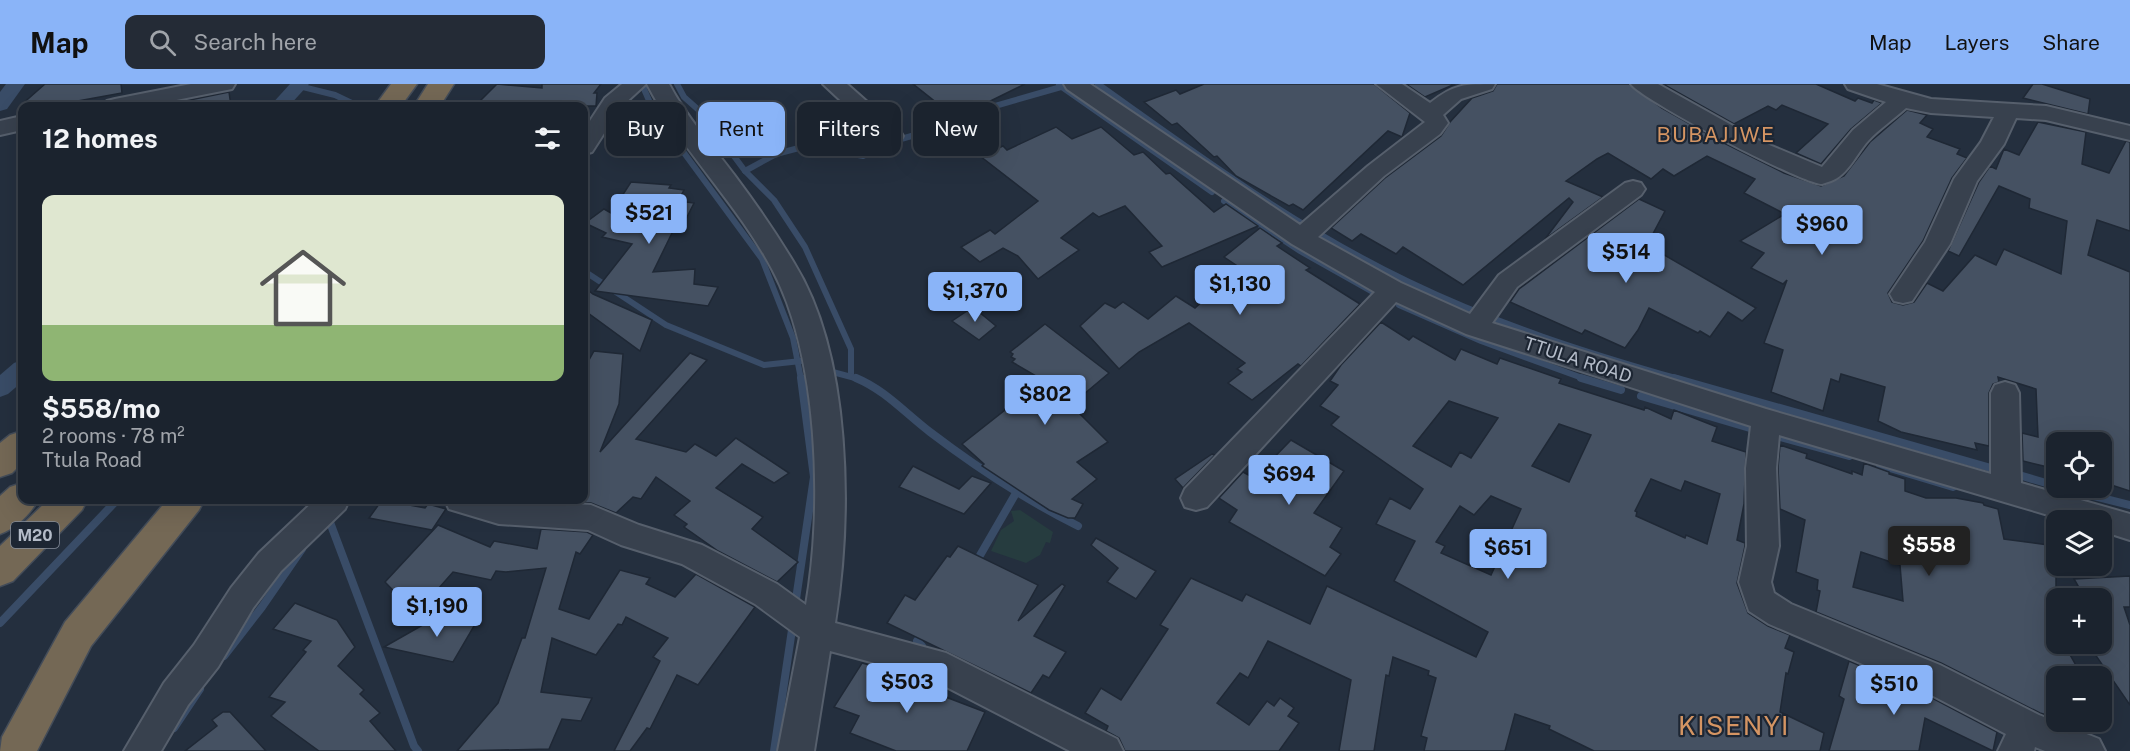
<!DOCTYPE html>
<html lang="en">
<head>
<meta charset="utf-8">
<style>
  body { margin:0; font-family:"Public Sans",sans-serif; background:#242b36; color:#f1f3f6; height:100vh; display:flex; flex-direction:column; font-size:22px; white-space:nowrap }
  * { box-sizing:border-box; margin:0 }
  p { font-size:20px; color:#a0a4aa }
  .icon { flex:none; width:33px; height:33px; fill:none; stroke:currentColor; stroke-width:2; stroke-linecap:round; stroke-linejoin:round }
  .map { position:relative; flex:1; overflow:hidden }
  .side { position:absolute; left:18px; top:18px; width:570px; height:402px; display:flex; flex-direction:column; background:#1b232e; border-radius:12px; box-shadow:0 6px 24px #0002,0 0 0 2px #39404a }
  .side>* { flex:none }
  .banner { position:absolute; left:606px; top:18px; width:570px; height:54px; display:flex; gap:12px }
  .controls { position:absolute; left:2046px; top:348px; display:grid; gap:12px }
  .controls a { display:grid; place-items:center; width:66px; height:66px; border-radius:12px; background:#1b232e; box-shadow:0 6px 24px #0002,0 0 0 2px #39404a; font-size:30px }
  .price { position:absolute; translate:-50% -51px; padding:0 14px; border-radius:6px; background:#8ab4f8; color:#111; font-size:20px; line-height:39px; filter:drop-shadow(0 2px 3px #0008) }
  .price::after { content:''; position:absolute; left:50%; top:36px; width:18px; height:14px; margin-left:-9px; background:inherit; clip-path:polygon(0 0,100% 0,50% 100%) }
  .price.current { background:#222; color:#fff }
  ul { padding:0; list-style:none }
  li { display:grid; align-content:center; gap:12px; height:318px; padding:0 24px }
  li span { display:grid; place-items:center; height:186px; border-radius:12px; color:#555 }
  li>.icon { margin-inline-start:auto }
  span .icon { width:108px; height:108px; fill:#fffc; stroke-width:1 }
  li b { font-size:26px }
  h2 { display:flex; justify-content:space-between; align-items:center; height:72px; padding:0 24px; font-size:26px }
  .chip { padding:0 21px; border-radius:12px; background:#1b232e; box-shadow:0 6px 24px #0002,0 0 0 2px #39404a; font-size:21px; line-height:54px }
  .chip.current { background:#8ab4f8; color:#111 }
  header { display:flex; align-items:center; gap:36px; box-sizing:border-box; height:84px; padding:0 30px; background:#8ab4f8; color:#111 }
  header strong { font-size:28px }
  nav { display:flex; gap:33px; margin-inline-start:auto; font-size:21px }
  .search { width:420px; height:54px; background:#242b36; display:flex; align-items:center; gap:15px; box-sizing:border-box; padding:0 21px; border-radius:12px; color:#a0a4aa; font-size:22px }
  .map>svg:first-child { display:block }
  .green { fill:#263c3f }
  .lines { fill:none; stroke-linecap:round; stroke-linejoin:round }
  .stream-far1 { stroke:#394c67; stroke-width:6 }
  .stream { stroke:#394c67; stroke-width:8 }
  .canal { fill:#394c67; fill-rule:evenodd }
  .building { fill:#455162; stroke:#1f2835; stroke-width:1.5; fill-rule:evenodd }
  .minor-casing { stroke:#565f6c; stroke-width:4 }
  .highway-casing { stroke:#434c59; stroke-width:3 }
  .minor { fill:#38414e; fill-rule:evenodd }
  .highway { fill:#746855; fill-rule:evenodd }
  .labels { text-anchor:middle; stroke-width:4.5; stroke-linejoin:round; paint-order:stroke }
  .shield { fill:#1d2633; stroke:#878f9c; stroke-width:1.5 }
  .shield-label { font-size:16px; font-weight:bold; fill:#b4bcc9 }
  .street-label { font-size:18px; fill:#b4bcc9; stroke:#1d2633 }
  .quarter-label { font-size:21px; letter-spacing:1.5px; fill:#d59563; stroke:#1d2633 }
  .near-quarter-label { font-size:26px; letter-spacing:1.5px; fill:#d59563; stroke:#1d2633 }
</style>
</head>
<body>
<header>
<strong>Map</strong>
<div class="search"><svg class="icon" aria-label="search" viewBox="0 0 24 24"><circle cx="10" cy="10" r="6"/><path d="M15 15l6 6"/></svg>Search here</div>
<nav><a>Map</a><a>Layers</a><a>Share</a></nav>
</header>
<div class="map">
<svg width="2130" height="667" viewBox="0 0 2130 667">
  <rect width="100%" height="100%" fill="#242f3e"/>
  <polygon class="green" points="1020,426 1053,448 1050,459 1046,458 1040,471 1026,479 991,467 1001,446 1014,437 1011,427"/>
  <g class="lines">
    <g class="stream-far1">
      <polyline points="645,0 644,5 654,28 762,175 793,254 801,295"/>
      <polyline points="677,0 684,13 702,29 745,87 774,116 805,163 851,265 851,291"/>
      <path d="M 1098,0 C 1198,71 1298,145 1409,198 C 1496,240 1587,269 1679,295"/>
      <polyline points="1059,1 1212,108"/>
      <polyline points="299,2 335,11 358,22"/>
      <polyline points="745,87 776,70 799,64 822,64 863,72 894,57 929,47 957,33 1061,3"/>
      <polyline points="1224,117 1300,167 1378,211"/>
      <polyline points="584,187 666,241 764,281 801,277"/>
      <polyline points="1399,221 1481,257 1585,295"/>
      <polyline points="825,286 859,295"/>
    </g>
    <g class="stream">
      <path d="M 856,294 C 885,306 905,329 930,348 C 976,383 1026,416 1078,442"/>
      <polyline points="1581,294 1621,306"/>
      <polyline points="1674,294 1998,386"/>
      <polyline points="1641,312 1760,347"/>
      <polyline points="1770,350 1849,372"/>
      <polyline points="1880,381 1953,403"/>
      <polyline points="2019,391 2056,402"/>
      <polyline points="2062,404 2130,421"/>
      <polyline points="328,433 414,662 418,667"/>
      <polyline points="975,480 1016,409"/>
      <polyline points="795,522 814,393 801,294"/>
      <polyline points="0,539 117,416"/>
      <polyline points="922,562 917,557 924,549"/>
      <polyline points="224,572 262,523 302,465"/>
      <polyline points="174,644 200,605"/>
      <polyline points="774,667 793,539"/>
    </g>
    <g class="canal">
      <polygon points="6,0 25,0 7,25 0,27 0,8"/>
      <polygon points="290,0 309,0 289,22 270,22"/>
      <polygon points="22,276 22,298 8,310 0,313 0,291 14,279"/>
    </g>
  </g>
  <g class="building">
    <polygon points="45,0 121,0 122,9 50,22 20,22"/>
    <polygon points="497,0 542,4 542,0 601,0 594,9 597,9 596,22 475,22"/>
    <polygon points="913,0 1025,0 956,34"/>
    <polygon points="1204,0 1374,0 1410,29 1402,53 1388,47 1303,126 1293,120 1289,122 1236,92 1217,72 1214,73 1177,39 1172,41 1144,18 1176,6 1180,10"/>
    <polygon points="1406,0 1455,0 1425,13"/>
    <polygon points="1497,0 1629,0 1662,24 1722,58 1784,89 1821,102 1844,92 1870,58 1907,26 1927,31 1920,39 1933,45 1927,53 1960,65 1957,70 1967,74 1952,94 1923,157 1888,209 1892,218 1903,221 1914,218 1927,199 1943,207 1975,171 1996,181 2004,165 2061,190 2067,137 2029,124 2030,115 1999,102 1959,172 1948,167 1979,98 1990,82 1996,85 2004,65 2019,71 2038,38 2086,48 2082,80 2109,89 2126,57 2130,58 2130,147 2097,136 2088,171 2130,188 2130,407 2102,398 2102,358 2056,358 2056,385 2023,377 2022,349 2038,353 2036,305 1998,293 1999,298 1993,300 1989,309 1989,362 1975,359 1977,366 1901,348 1878,337 1885,303 1841,290 1839,298 1831,295 1823,327 1771,308 1783,266 1764,259 1787,196 1783,200 1751,184 1764,169 1740,157 1785,130 1744,109 1755,95 1707,72 1674,92 1663,85 1651,95 1608,69 1597,75 1566,97 1603,113 1545,155 1573,118 1569,114 1463,201 1403,163 1396,170 1361,150 1352,157 1331,144 1385,94 1441,52 1450,38 1472,14 1493,7"/>
    <polygon points="1663,0 1816,0 1855,17 1858,14 1872,19 1874,16 1882,19 1851,45 1821,80 1796,69 1828,40 1782,21 1776,26 1768,22 1734,40"/>
    <polygon points="2033,0 2042,0 2090,15 2088,30 2023,14"/>
    <polygon points="229,8 231,22 179,22 180,18"/>
    <polygon points="636,42 665,45 655,61 625,58"/>
    <polygon points="1056,43 1072,55 1101,43 1134,71 1143,68 1166,90 1170,89 1214,128 1226,120 1258,142 1162,183 1149,168 1162,162 1125,122 1099,133 1093,129 1061,154 1079,166 1038,195 1018,172 1003,164 980,178 961,163 990,146 995,150 1038,117 980,72 1003,62 1007,66"/>
    <polygon points="631,98 671,101 669,104 684,106 678,117 694,119 680,147 673,147 653,188 695,185 694,200 718,203 708,222 595,207 632,160 602,153 606,149 585,139 604,125 611,129"/>
    <polygon points="1639,115 1665,127 1647,161 1756,224 1742,237 1728,228 1710,253 1700,247 1698,249 1649,224 1638,246 1625,264 1585,246 1582,250 1510,218 1519,205"/>
    <polygon points="1260,144 1282,159 1277,162 1310,184 1306,186 1360,220 1301,282 1298,280 1252,316 1228,299 1242,288 1237,285 1245,279 1189,239 1139,268 1119,285 1080,242 1105,219 1115,224 1123,218 1148,235 1176,212 1195,224 1239,183 1224,173"/>
    <polygon points="584,203 593,210 652,236 640,267 584,226"/>
    <polygon points="973,223 996,242 979,256 952,237"/>
    <path d="M 1381,238 L 1409,256 L 1413,252 L 1455,276 L 1461,265 L 1497,280 L 1500,274 L 1561,295 L 1559,299 L 1644,326 L 1645,323 L 1671,335 L 1674,326 L 1717,343 L 1712,357 L 1746,368 L 1744,420 L 1737,456 L 1745,459 L 1745,462 L 1737,499 L 1748,529 L 1768,542 L 1790,551 L 1785,564 L 1794,568 L 1788,590 L 1786,589 L 1780,628 L 1824,649 L 1820,667 L 1594,667 L 1549,645 L 1550,642 L 1515,630 L 1505,667 L 1424,667 L 1427,654 L 1421,652 L 1436,594 L 1428,591 L 1429,587 L 1393,573 L 1389,592 L 1386,591 L 1374,667 L 1339,667 L 1351,596 L 1268,557 L 1248,594 L 1240,589 L 1217,619 L 1249,641 L 1267,617 L 1274,622 L 1280,614 L 1294,624 L 1288,632 L 1299,639 L 1279,667 L 1125,667 L 1119,654 L 1106,647 L 1108,642 L 1085,629 L 1101,604 L 1121,616 L 1168,545 L 1160,541 L 1191,494 L 1242,517 L 1246,510 L 1310,540 L 1327,502 L 1476,573 L 1488,548 L 1394,497 L 1415,457 L 1376,440 L 1390,414 L 1410,425 L 1423,405 L 1331,341 L 1339,333 L 1320,322 L 1338,301 L 1330,297 L 1341,281 ZM 1449,317 L 1498,334 L 1471,374 L 1460,368 L 1451,383 L 1413,362 ZM 1559,340 L 1591,351 L 1569,398 L 1532,382 ZM 1651,395 L 1681,407 L 1685,397 L 1720,410 L 1707,460 L 1686,451 L 1685,454 L 1636,432 L 1637,428 L 1635,427 ZM 1491,412 L 1521,425 L 1491,491 L 1441,469 L 1445,462 L 1436,458 L 1460,422 L 1474,431 Z"/>
    <polygon points="1045,240 1109,289 1071,321 1108,358 1077,378 1097,395 1072,415 1083,420 1075,434 1068,434 1049,426 982,382 984,380 962,360 1043,296 1012,278 1015,275 1011,273 1013,270 1010,268"/>
    <polygon points="594,267 623,270 619,320 600,368 690,269 707,276 636,355 686,368 695,360 716,372 736,354 789,389 774,399 742,380 716,404 763,433 752,445 798,478 777,498 718,467 684,443 687,440 674,431 690,417 656,393 641,415 633,413 616,429 591,419 546,416 584,416 584,285"/>
    <polygon points="1291,356 1344,387 1314,429 1342,444 1330,463 1341,470 1325,492 1229,438 1237,426 1219,414 1243,388 1254,394"/>
    <path d="M 1780,361 L 1807,370 L 1806,374 L 1852,390 L 1852,387 L 1862,391 L 1864,379 L 1889,388 L 1889,390 L 1905,395 L 1905,407 L 1926,414 L 1956,414 L 1983,419 L 1984,421 L 1998,425 L 2004,455 L 2056,462 L 2056,561 L 2065,562 L 2082,592 L 2056,592 L 2056,634 L 2040,629 L 1941,579 L 1816,528 L 1820,507 L 1817,506 L 1818,496 L 1796,488 L 1805,436 L 1780,425 L 1778,384 ZM 1861,468 L 1900,481 L 1903,517 L 1853,503 Z"/>
    <polygon points="1212,370 1215,371 1183,404 1175,395"/>
    <polygon points="913,382 959,405 972,392 991,399 964,430 899,403"/>
    <polygon points="382,416 425,424 428,420 446,425 432,446 369,434"/>
    <polygon points="438,441 490,463 494,457 537,465 541,445 587,448 593,451 580,470 576,468 559,525 589,535 620,486 650,494 646,500 675,513 696,490 755,523 698,601 677,591 650,645 647,644 630,667 614,667 660,577 653,573 668,554 626,533 622,541 618,540 596,571 552,554 541,608 592,614 581,637 562,635 549,665 457,667 498,619 522,554 525,554 546,484 506,488 496,487 491,496 453,488 416,530 385,498"/>
    <polygon points="1096,454 1156,487 1136,515 1107,498 1118,484 1091,461"/>
    <polygon points="958,462 1038,501 1018,537 1062,500 1065,502 1034,552 1066,568 1049,594 1043,591 1031,609 887,539 905,511 915,516 947,472 950,473"/>
    <polygon points="2130,492 2130,523 2124,523 2130,541 2130,621 2090,563 2102,562 2102,514 2085,514 2074,495"/>
    <polygon points="295,519 337,536 355,563 338,582 364,606 360,610 380,629 370,637 396,667 319,667 271,632 285,618 269,613 306,568 303,566 311,557 273,545"/>
    <polygon points="442,530 477,537 453,578 384,563"/>
    <polygon points="1849,577 1915,605 1997,648 1993,667 1925,634 1919,667 1829,667 1844,615 1839,612"/>
    <polygon points="862,579 899,589 896,594 985,628 967,667 896,667 850,649 859,632 834,623"/>
    <polygon points="223,628 230,628 266,667 185,667 217,642 212,636"/>
  </g>
  <g class="lines">
    <g class="minor-casing">
      <g id="minor">
        <polygon points="191,0 235,0 232,5 146,22 104,22 107,17 115,15"/>
        <polygon points="622,0 646,0 621,23 592,68 584,70 584,46 605,14"/>
        <path d="M 647,0 L 669,0 C 687,34 712,61 735,92 C 756,120 776,149 794,179 C 852,272 852,433 835,539 L 946,569 L 1117,655 L 1123,667 L 1070,667 L 927,593 L 830,567 L 814,667 L 778,667 L 800,553 L 755,520 L 682,480 L 621,461 L 588,446 L 499,440 L 449,425 L 445,416 L 513,416 L 591,421 L 639,441 L 702,461 L 777,500 L 806,521 C 823,425 819,272 772,185 C 737,119 681,66 647,0 Z"/>
        <polygon points="823,0 847,0 900,47 903,52 900,57 892,59 884,57"/>
        <path d="M 1064,0 L 1090,0 L 1300,141 L 1368,82 L 1425,38 L 1376,0 L 1402,0 L 1430,19 C 1454,0 1464,0 1495,0 L 1492,5 L 1461,15 L 1443,31 L 1448,39 L 1440,50 L 1384,92 L 1318,153 L 1401,199 L 1470,230 L 1499,191 L 1625,99 L 1633,97 L 1641,99 L 1645,105 L 1641,111 L 1517,203 L 1492,239 L 1766,325 L 1991,390 L 1991,309 L 1995,301 L 2005,298 L 2015,301 L 2019,309 L 2021,399 L 2130,430 L 2130,456 L 2102,447 L 2102,436 L 2065,436 L 1779,351 L 1776,384 L 1779,462 L 1771,498 L 1774,509 L 1791,520 L 1940,581 L 2039,631 L 2099,655 L 2105,667 L 2045,667 L 2035,663 L 2034,667 L 1998,667 L 2006,650 L 1916,603 L 1769,540 L 1749,527 L 1739,498 L 1747,462 L 1746,384 L 1751,342 L 1466,250 L 1396,218 L 1207,423 L 1196,426 L 1185,423 L 1181,414 L 1185,405 L 1375,208 L 1292,160 L 1067,5 Z"/>
        <path d="M 1631,0 L 1658,0 L 1760,57 L 1822,83 L 1853,46 L 1886,18 L 1848,5 L 1845,0 L 1877,0 L 1931,15 L 2046,22 L 2130,42 L 2130,56 L 2046,36 L 2016,34 L 2004,60 L 1977,97 L 1950,160 L 1912,217 L 1903,219 L 1894,217 L 1890,210 L 1925,158 L 1954,95 L 1981,58 L 1994,33 L 1931,29 L 1906,24 C 1894,35 1879,45 1868,57 C 1857,69 1847,92 1831,97 C 1828,98 1825,99 1822,100 C 1802,100 1642,16 1631,0 Z"/>
        <polygon points="22,32 22,46 0,51 0,37"/>
        <polygon points="315,416 349,416 345,425 281,487 253,524 218,583 188,621 161,667 124,667 164,599 194,561 231,504 259,469"/>
      </g>
    </g>
    <g class="highway-casing">
      <g id="highway">
        <polygon points="391,0 417,0 401,22 375,22"/>
        <polygon points="428,0 454,0 440,22 414,22"/>
        <polygon points="22,347 22,379 12,389 0,393 0,359 10,351"/>
        <path d="M 22,399 L 22,416 L 38,416 C 30,431 16,444 0,450 L 0,412 L 10,403 Z"/>
        <polygon points="48,416 87,416 82,426 13,497 0,502 0,462"/>
        <polygon points="167,416 204,416 199,426 91,562 37,667 0,667 2,653 65,538"/>
      </g>
    </g>
    <use href="#minor" class="minor"/>
    <use href="#highway" class="highway"/>
  </g>
  <g class="labels">
    <rect class="shield" x="11" y="438" width="48" height="26" rx="4.5"/>
    <g class="shield-label">
      <text x="35" y="457">M20</text>
    </g>
    <g class="street-label">
      <text transform="translate(1578 276) rotate(18)" y="6">TTULA ROAD</text>
    </g>
    <g class="quarter-label">
      <text x="1716" y="58">BUBAJJWE</text>
    </g>
    <g class="near-quarter-label">
      <text x="1734" y="651">KISENYI</text>
    </g>
  </g>
</svg>
<div class="controls">
<a><svg class="icon" aria-label="locate" viewBox="0 0 24 24"><circle cx="12" cy="12" r="6"/><path d="M12 2v4M12 18v4M2 12h4M18 12h4"/></svg></a>
<a><svg class="icon" aria-label="layers" viewBox="0 0 24 24"><path d="M12 4l9 5-9 5-9-5zM3 14l9 5 9-5"/></svg></a>
<a>+</a>
<a>−</a>
</div>
<b class="price" style="left:649px;top:161px">$521</b>
<b class="price" style="left:1822px;top:172px">$960</b>
<b class="price" style="left:1626px;top:200px">$514</b>
<b class="price" style="left:1240px;top:232px">$1,130</b>
<b class="price" style="left:975px;top:239px">$1,370</b>
<b class="price" style="left:1045px;top:342px">$802</b>
<b class="price" style="left:1289px;top:422px">$694</b>
<b class="price current" style="left:1929px;top:493px">$558</b>
<b class="price" style="left:1508px;top:496px">$651</b>
<b class="price" style="left:437px;top:554px">$1,190</b>
<b class="price" style="left:907px;top:630px">$503</b>
<b class="price" style="left:1894px;top:632px">$510</b>
<div class="banner">
<a class="chip">Buy</a>
<a class="chip current">Rent</a>
<a class="chip">Filters</a>
<a class="chip">New</a>
</div>
<section class="side">
<h2>12 homes<svg class="icon" aria-label="filters" viewBox="0 0 24 24"><path d="M4 7h16M4 17h16"/><circle cx="9" cy="7" r="2"/><circle cx="15" cy="17" r="2"/></svg></h2>
<ul>
<li><span style="background:linear-gradient(#dfe7d0 70%,#8fb573 0)"><svg class="icon" aria-label="home" viewBox="0 0 24 24"><path d="M3 11l9-7 9 7M6 9v11h12V9"/></svg></span><div><b>$558/mo</b><p>2 rooms · 78 m²</p><p>Ttula Road</p></div></li>
</ul>
</section>
</div>
</body>
</html>
